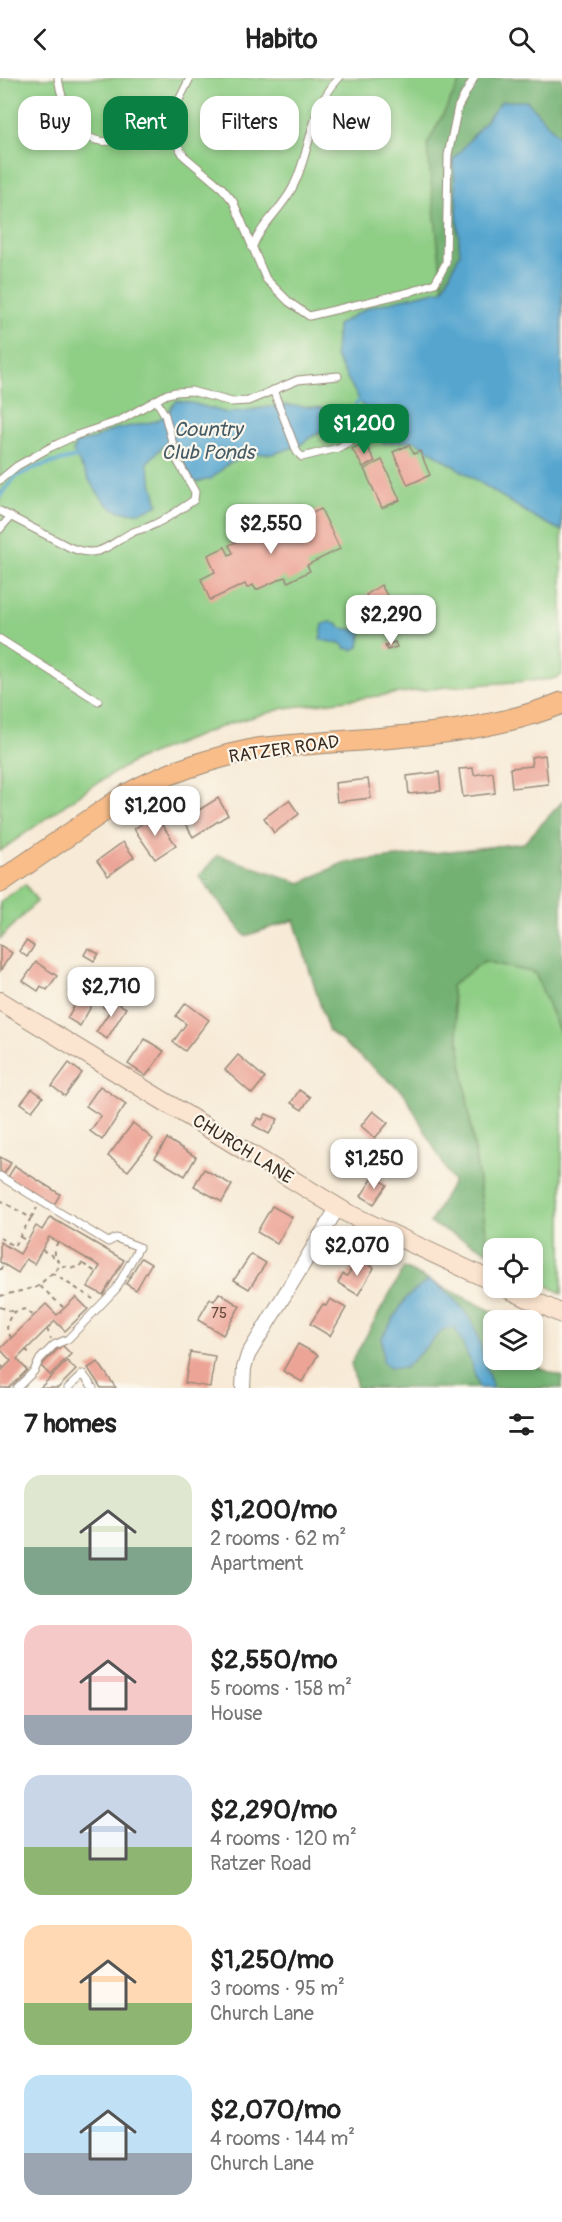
<!DOCTYPE html>
<html lang="en">
<head>
<meta charset="utf-8">
<style>
  body { margin:0; font-family:Pangolin,sans-serif; background:#f6f6f6; color:#222; height:100vh; display:flex; flex-direction:column; font-size:22px; white-space:nowrap }
  * { box-sizing:border-box; margin:0 }
  p { font-size:20px; color:#767676 }
  .icon { flex:none; width:33px; height:33px; fill:none; stroke:currentColor; stroke-width:2; stroke-linecap:round; stroke-linejoin:round }
  .map { position:relative; height:1310px; overflow:hidden }
  .side { display:flex; flex-direction:column; background:#fff; flex:1 }
  .side>* { flex:none }
  .banner { position:absolute; left:18px; top:18px; width:526px; height:54px; display:flex; gap:12px }
  .fabs { position:absolute; left:483px; top:1160px; display:grid; gap:12px }
  .fabs a { display:grid; place-items:center; width:60px; height:60px; border-radius:12px; background:#fff; box-shadow:0 3px 9px #0003; font-size:30px }
  .price { position:absolute; translate:-50% -51px; padding:0 14px; border-radius:12px; background:#fff; color:#222; font-size:20px; line-height:39px; filter:drop-shadow(0 2px 3px #0008) }
  .price::after { content:''; position:absolute; left:50%; top:36px; width:18px; height:14px; margin-left:-9px; background:inherit; clip-path:polygon(0 0,100% 0,50% 100%) }
  .price.on { background:#0b8043; color:#fff }
  ul { padding:0; list-style:none }
  li { display:flex; align-items:center; gap:18px; height:150px; padding:0 24px }
  li span { display:grid; place-items:center; flex:none; width:168px; height:120px; border-radius:18px; color:#555 }
  li>.icon { margin-inline-start:auto }
  span .icon { width:72px; height:72px; fill:#fffc; stroke-width:1 }
  li b { font-size:26px }
  h2 { display:flex; justify-content:space-between; align-items:center; height:72px; padding:0 24px; font-size:26px }
  .tag { padding:0 21px; border-radius:18px; background:#fff; box-shadow:0 3px 9px #0003; font-size:21px; line-height:54px }
  .tag.on { background:#0b8043; color:#fff }
  header { display:flex; justify-content:space-between; align-items:center; height:78px; padding:0 24px; background:#fff; font-size:27px; font-weight:700 }
  .map>svg:first-child { display:block }
  .green { fill:#8ece85; stroke:#647c52; stroke-width:1.5 }
  .forest { fill:#72b172; stroke:#566e48; stroke-width:1.5 }
  .water { fill:#55a5cf; stroke:#486876; stroke-width:1.5 }
  .lines { fill:none; stroke-linecap:round; stroke-linejoin:round }
  .stream { stroke:#55a5cf; stroke-width:4 }
  .building { fill:#eca496 }
  .lane-casing { stroke:#998a7a; stroke-width:9 }
  .street-casing { stroke:#998a7a; stroke-width:16 }
  .secondary-casing { stroke:#998a7a; stroke-width:20 }
  .primary-casing { stroke:#998a7a; stroke-width:23 }
  .path { stroke:#998a7a; stroke-width:2; stroke-dasharray:4.5 4.5; stroke-linecap:butt }
  .lane { stroke:#fff; stroke-width:7 }
  .street { stroke:#fff; stroke-width:14 }
  .secondary { stroke:#fce5d0; stroke-width:18 }
  .primary { stroke:#f8bd89; stroke-width:21 }
  .labels { text-anchor:middle; stroke-width:4.5; stroke-linejoin:round; paint-order:stroke }
  .number-label { font-size:15px; fill:#67483c }
  .street-label { font-size:18px; fill:#3b2a1e; stroke:#fbf7ec }
  .water-label { font-size:20px; font-style:italic; fill:#455b65; stroke:#fbf7ec }
</style>
</head>
<body>
<header><svg class="icon" aria-label="back" viewBox="0 0 24 24"><path d="M15 5l-7 7 7 7"/></svg>Habito<svg class="icon" aria-label="search" viewBox="0 0 24 24"><circle cx="10" cy="10" r="6"/><path d="M15 15l6 6"/></svg></header>
<div class="map">
<svg width="562" height="1310" viewBox="0 0 562 1310">
  <rect width="100%" height="100%" fill="#fbf7ec"/>
  <filter id="ink" filterUnits="userSpaceOnUse"><feTurbulence type="fractalNoise" baseFrequency=".0167" numOctaves="2"/><feDisplacementMap in="SourceGraphic" scale="12" xChannelSelector="R" yChannelSelector="G"/><feConvolveMatrix kernelMatrix="1 2 1 2 8 2 1 2 1" color-interpolation-filters="sRGB"/></filter>
  <filter id="wash" filterUnits="userSpaceOnUse"><feTurbulence type="fractalNoise" baseFrequency=".008" numOctaves="4" result="noise"/><feDisplacementMap in="SourceGraphic" scale="24" xChannelSelector="R" yChannelSelector="G"/><feGaussianBlur stdDeviation="1.35" result="paint"/><feColorMatrix in="noise" values="0 0 0 0 0 0 0 0 0 0 0 0 0 0 0 0 0 1.4 0 .05"/><feComposite in="paint" operator="in"/></filter>
  <g filter="url(#wash)">
    <rect width="100%" height="100%" fill="#f7ead6"/>
    <g class="green">
      <polygon points="0,0 562,0 562,597 553,601 447,609 285,630 228,646 138,681 92,708 0,773"/>
      <polygon points="25,806 37,823 0,861 0,824"/>
      <polygon points="484,883 535,895 562,960 562,1216 533,1199 532,1170 494,1170 493,1177 489,1174 451,908"/>
    </g>
    <g class="forest">
      <polygon points="462,0 562,0 562,62 527,23 454,82 460,175 443,211 427,67"/>
      <polygon points="562,724 562,960 535,895 484,883 451,908 489,1174 430,1145 453,1104 404,1015 328,952 294,842 245,858 199,798 218,777 301,805 343,785 524,765"/>
      <polygon points="404,1190 510,1242 494,1242 494,1281 532,1281 535,1288 562,1299 562,1310 357,1310 351,1285"/>
    </g>
    <g class="water">
      <polygon points="502,23 527,23 562,62 562,453 534,439 415,363 383,365 335,278 337,247 369,229 443,211 460,175 453,82"/>
      <path d="M 177,323 L 192,325 L 227,335 L 283,327 L 337,331 L 340,341 L 298,368 L 273,376 L 253,376 L 228,386 L 211,401 L 197,404 L 192,401 L 173,363 L 166,365 L 147,385 L 158,426 C 143,437 119,438 106,425 C 95,414 80,387 73,373 L 76,365 L 94,361 L 112,352 L 156,343 L 168,336 L 171,329 Z"/>
      <polygon points="329,544 337,545 342,550 362,553 359,569 353,572 345,570 342,566 320,562 323,546"/>
      <path d="M 428,1202 C 447,1211 471,1236 477,1256 C 483,1274 486,1292 493,1310 L 479,1310 L 470,1282 L 455,1250 L 444,1251 L 405,1290 L 390,1290 L 383,1284 L 382,1259 L 406,1220 Z"/>
    </g>
    <g class="lines">
      <g class="stream">
        <polyline points="356,326 360,323"/>
        <polyline points="339,337 343,334"/>
        <polyline points="0,418 15,399 36,389 76,379"/>
      </g>
    </g>
    <g id="blocks">
      <g class="building">
        <polygon points="364,364 375,383 363,389 352,371"/>
        <polygon points="409,367 414,376 420,373 430,397 408,407 393,374"/>
        <polygon points="382,382 400,422 382,430 364,391"/>
        <polygon points="321,431 340,471 307,487 310,493 288,504 285,499 256,512 253,507 247,510 245,506 210,522 201,501 215,494 208,477 225,469 229,477 233,475 229,467 254,456 251,450 268,443 270,449 285,442 287,447"/>
        <polygon points="381,507 395,531 380,540 366,517"/>
        <polygon points="395,564 397,569 387,572 385,567"/>
        <polygon points="545,677 548,706 512,710 510,690 532,688 531,679"/>
        <polygon points="473,690 474,697 493,694 495,715 463,719 459,691"/>
        <polygon points="439,694 441,713 409,716 407,698"/>
        <polygon points="368,701 371,720 337,724 335,705"/>
        <polygon points="218,720 228,737 193,759 183,742"/>
        <polygon points="289,722 299,736 274,755 264,740"/>
        <polygon points="155,737 176,767 155,781 134,751"/>
        <polygon points="123,764 134,779 108,798 97,783"/>
        <polygon points="26,863 34,868 27,879 19,873"/>
        <polygon points="0,867 12,875 0,893"/>
        <polygon points="88,870 99,876 94,883 84,877"/>
        <polygon points="36,884 57,898 47,912 41,908 38,913 23,903"/>
        <polygon points="76,902 84,907 77,918 69,913"/>
        <polygon points="81,917 93,925 80,948 67,940"/>
        <polygon points="108,920 126,930 107,961 96,954 110,933 103,929"/>
        <polygon points="186,925 209,942 185,973 173,964 186,946 176,938"/>
        <polygon points="145,961 164,973 146,998 128,986"/>
        <polygon points="238,977 265,1000 252,1016 225,992"/>
        <polygon points="69,985 82,995 65,1018 52,1008"/>
        <polygon points="100,1008 126,1026 102,1062 90,1053 101,1038 86,1028"/>
        <polygon points="32,1011 43,1019 32,1033 21,1025"/>
        <polygon points="299,1012 310,1019 302,1032 291,1025"/>
        <polygon points="373,1033 388,1045 375,1060 361,1048"/>
        <polygon points="266,1036 278,1041 269,1056 253,1047 258,1040 262,1042"/>
        <polygon points="133,1045 153,1061 128,1093 108,1078"/>
        <polygon points="167,1061 196,1079 185,1098 155,1080"/>
        <polygon points="379,1066 389,1074 382,1084 371,1076"/>
        <polygon points="0,1079 11,1085 4,1096 0,1093"/>
        <polygon points="15,1088 60,1116 54,1127 8,1099"/>
        <polygon points="204,1091 232,1107 222,1124 194,1108"/>
        <polygon points="374,1098 387,1107 374,1126 361,1118"/>
        <polygon points="272,1128 292,1139 277,1166 257,1154"/>
        <polygon points="50,1139 124,1182 103,1217 88,1209 100,1188 49,1159 34,1186 26,1181 18,1195 0,1184 0,1164 20,1176 36,1148 42,1152"/>
        <polygon points="251,1176 266,1185 249,1211 234,1202"/>
        <polygon points="141,1180 151,1186 136,1212 126,1206"/>
        <polygon points="358,1180 374,1190 358,1217 338,1205 343,1196 347,1198"/>
        <polygon points="219,1215 240,1228 223,1257 198,1242 210,1221 214,1223"/>
        <polygon points="76,1219 88,1231 65,1253 55,1243 17,1281 27,1292 9,1310 0,1310 0,1294 11,1283 0,1271 46,1226 57,1237"/>
        <polygon points="330,1221 346,1230 330,1258 310,1246 323,1226 326,1228"/>
        <polygon points="298,1266 318,1277 302,1304 283,1293"/>
        <polygon points="62,1267 71,1276 50,1297 41,1288"/>
        <polygon points="190,1274 215,1278 210,1309 185,1305"/>
        <polygon points="67,1283 76,1292 58,1310 40,1310"/>
        <polygon points="98,1284 116,1310 101,1310 88,1290"/>
      </g>
    </g>
  </g>
  <g filter="url(#ink)">
    <use href="#blocks" fill-opacity="0" stroke="#998a7a" stroke-width="1.5"/>
    <g class="lines">
      <g class="lane-casing">
        <g id="lane">
          <path d="M 58,0 C 62,26 77,68 111,63 C 119,62 124,56 131,52 C 143,46 154,44 168,44"/>
          <polyline points="190,0 168,44 172,58 184,78 222,110 233,123 266,201 289,224 309,238 410,214 435,205 446,185 448,77 458,29 474,0"/>
          <path d="M 252,170 C 261,146 282,131 293,109 C 312,71 308,33 339,0"/>
          <polyline points="273,312 297,374 302,379 338,370 364,355"/>
          <polyline points="0,402 17,388 51,369 77,357 119,343 167,316 176,314 191,313 232,324 248,323 298,302 338,298"/>
          <path d="M 0,433 L 69,469 C 101,482 107,467 133,454 C 140,451 148,450 155,446 C 168,440 179,432 191,424 L 194,422 L 195,414 L 177,382 L 165,337 L 156,322"/>
          <polyline points="0,451 11,438"/>
          <polyline points="0,561 98,623"/>
          <polyline points="0,1098 108,1164 116,1160 139,1169 116,1211 68,1261 54,1267 40,1281 34,1293 17,1310"/>
          <polyline points="68,1310 83,1296 93,1310"/>
        </g>
      </g>
      <g class="street-casing">
        <polyline id="street" points="243,1310 244,1290 248,1277 338,1129"/>
      </g>
      <g class="secondary-casing">
        <g id="secondary">
          <polyline points="0,923 347,1135 494,1204"/>
          <polyline points="504,1209 562,1236"/>
        </g>
      </g>
      <g class="primary-casing">
        <path id="primary" d="M 0,804 L 128,716 C 168,694 211,680 256,671 C 355,659 469,663 562,625"/>
      </g>
      <g class="path">
        <polyline points="0,1122 31,1140 14,1168 0,1160"/>
        <polyline points="31,1140 37,1130"/>
        <polyline points="20,1159 27,1163"/>
        <path d="M 58,1164 C 52,1173 55,1181 62,1188 L 77,1190 L 87,1181"/>
        <polyline points="42,1172 56,1180"/>
        <polyline points="83,1186 96,1194"/>
        <polyline points="0,1192 4,1186"/>
        <polyline points="52,1195 93,1221"/>
        <polyline points="40,1208 64,1230"/>
        <polyline points="0,1218 37,1209 61,1187"/>
        <polyline points="0,1229 14,1234"/>
        <polyline points="47,1251 51,1261"/>
        <polyline points="11,1260 7,1250 9,1241 14,1234 25,1231 34,1238"/>
        <polyline points="25,1272 33,1276"/>
        <polyline points="0,1287 4,1290"/>
      </g>
      <use href="#lane" class="lane"/>
      <use href="#street" class="street"/>
      <use href="#secondary" class="secondary"/>
      <use href="#primary" class="primary"/>
    </g>
  </g>
  <g class="labels">
    <g class="number-label">
      <text x="219" y="1240">75</text>
    </g>
    <g class="street-label">
      <text transform="translate(284 671) rotate(-8)" y="6">RATZER ROAD</text>
      <text transform="translate(243 1071) rotate(32)" y="6">CHURCH LANE</text>
    </g>
    <g class="water-label">
      <text x="208" y="358">Country<tspan x="208" dy="23">Club Ponds</tspan></text>
    </g>
  </g>
</svg>
<div class="fabs">
<a><svg class="icon" aria-label="locate" viewBox="0 0 24 24"><circle cx="12" cy="12" r="6"/><path d="M12 2v4M12 18v4M2 12h4M18 12h4"/></svg></a>
<a><svg class="icon" aria-label="layers" viewBox="0 0 24 24"><path d="M12 4l9 5-9 5-9-5zM3 14l9 5 9-5"/></svg></a>
</div>
<b class="price on" style="left:364px;top:377px">$1,200</b>
<b class="price" style="left:271px;top:477px">$2,550</b>
<b class="price" style="left:391px;top:568px">$2,290</b>
<b class="price" style="left:155px;top:759px">$1,200</b>
<b class="price" style="left:111px;top:940px">$2,710</b>
<b class="price" style="left:374px;top:1112px">$1,250</b>
<b class="price" style="left:357px;top:1199px">$2,070</b>
<div class="banner">
<a class="tag">Buy</a>
<a class="tag on">Rent</a>
<a class="tag">Filters</a>
<a class="tag">New</a>
</div>
</div>
<section class="side">
<h2>7 homes<svg class="icon" aria-label="filters" viewBox="0 0 24 24"><path d="M4 7h16M4 17h16"/><circle cx="9" cy="7" r="2"/><circle cx="15" cy="17" r="2"/></svg></h2>
<ul>
<li><span style="background:linear-gradient(#dfe7d0 60%,#7fa58c 0)"><svg class="icon" aria-label="home" viewBox="0 0 24 24"><path d="M3 11l9-7 9 7M6 9v11h12V9"/></svg></span><div><b>$1,200/mo</b><p>2 rooms · 62 m²</p><p>Apartment</p></div></li>
<li><span style="background:linear-gradient(#f6c9c9 75%,#9aa5b1 0)"><svg class="icon" aria-label="home" viewBox="0 0 24 24"><path d="M3 11l9-7 9 7M6 9v11h12V9"/></svg></span><div><b>$2,550/mo</b><p>5 rooms · 158 m²</p><p>House</p></div></li>
<li><span style="background:linear-gradient(#c9d6e8 60%,#8fb573 0)"><svg class="icon" aria-label="home" viewBox="0 0 24 24"><path d="M3 11l9-7 9 7M6 9v11h12V9"/></svg></span><div><b>$2,290/mo</b><p>4 rooms · 120 m²</p><p>Ratzer Road</p></div></li>
<li><span style="background:linear-gradient(#ffd9b3 65%,#8fb573 0)"><svg class="icon" aria-label="home" viewBox="0 0 24 24"><path d="M3 11l9-7 9 7M6 9v11h12V9"/></svg></span><div><b>$1,250/mo</b><p>3 rooms · 95 m²</p><p>Church Lane</p></div></li>
<li><span style="background:linear-gradient(#bfe0f5 65%,#9aa5b1 0)"><svg class="icon" aria-label="home" viewBox="0 0 24 24"><path d="M3 11l9-7 9 7M6 9v11h12V9"/></svg></span><div><b>$2,070/mo</b><p>4 rooms · 144 m²</p><p>Church Lane</p></div></li>
</ul>
</section>
</body>
</html>
